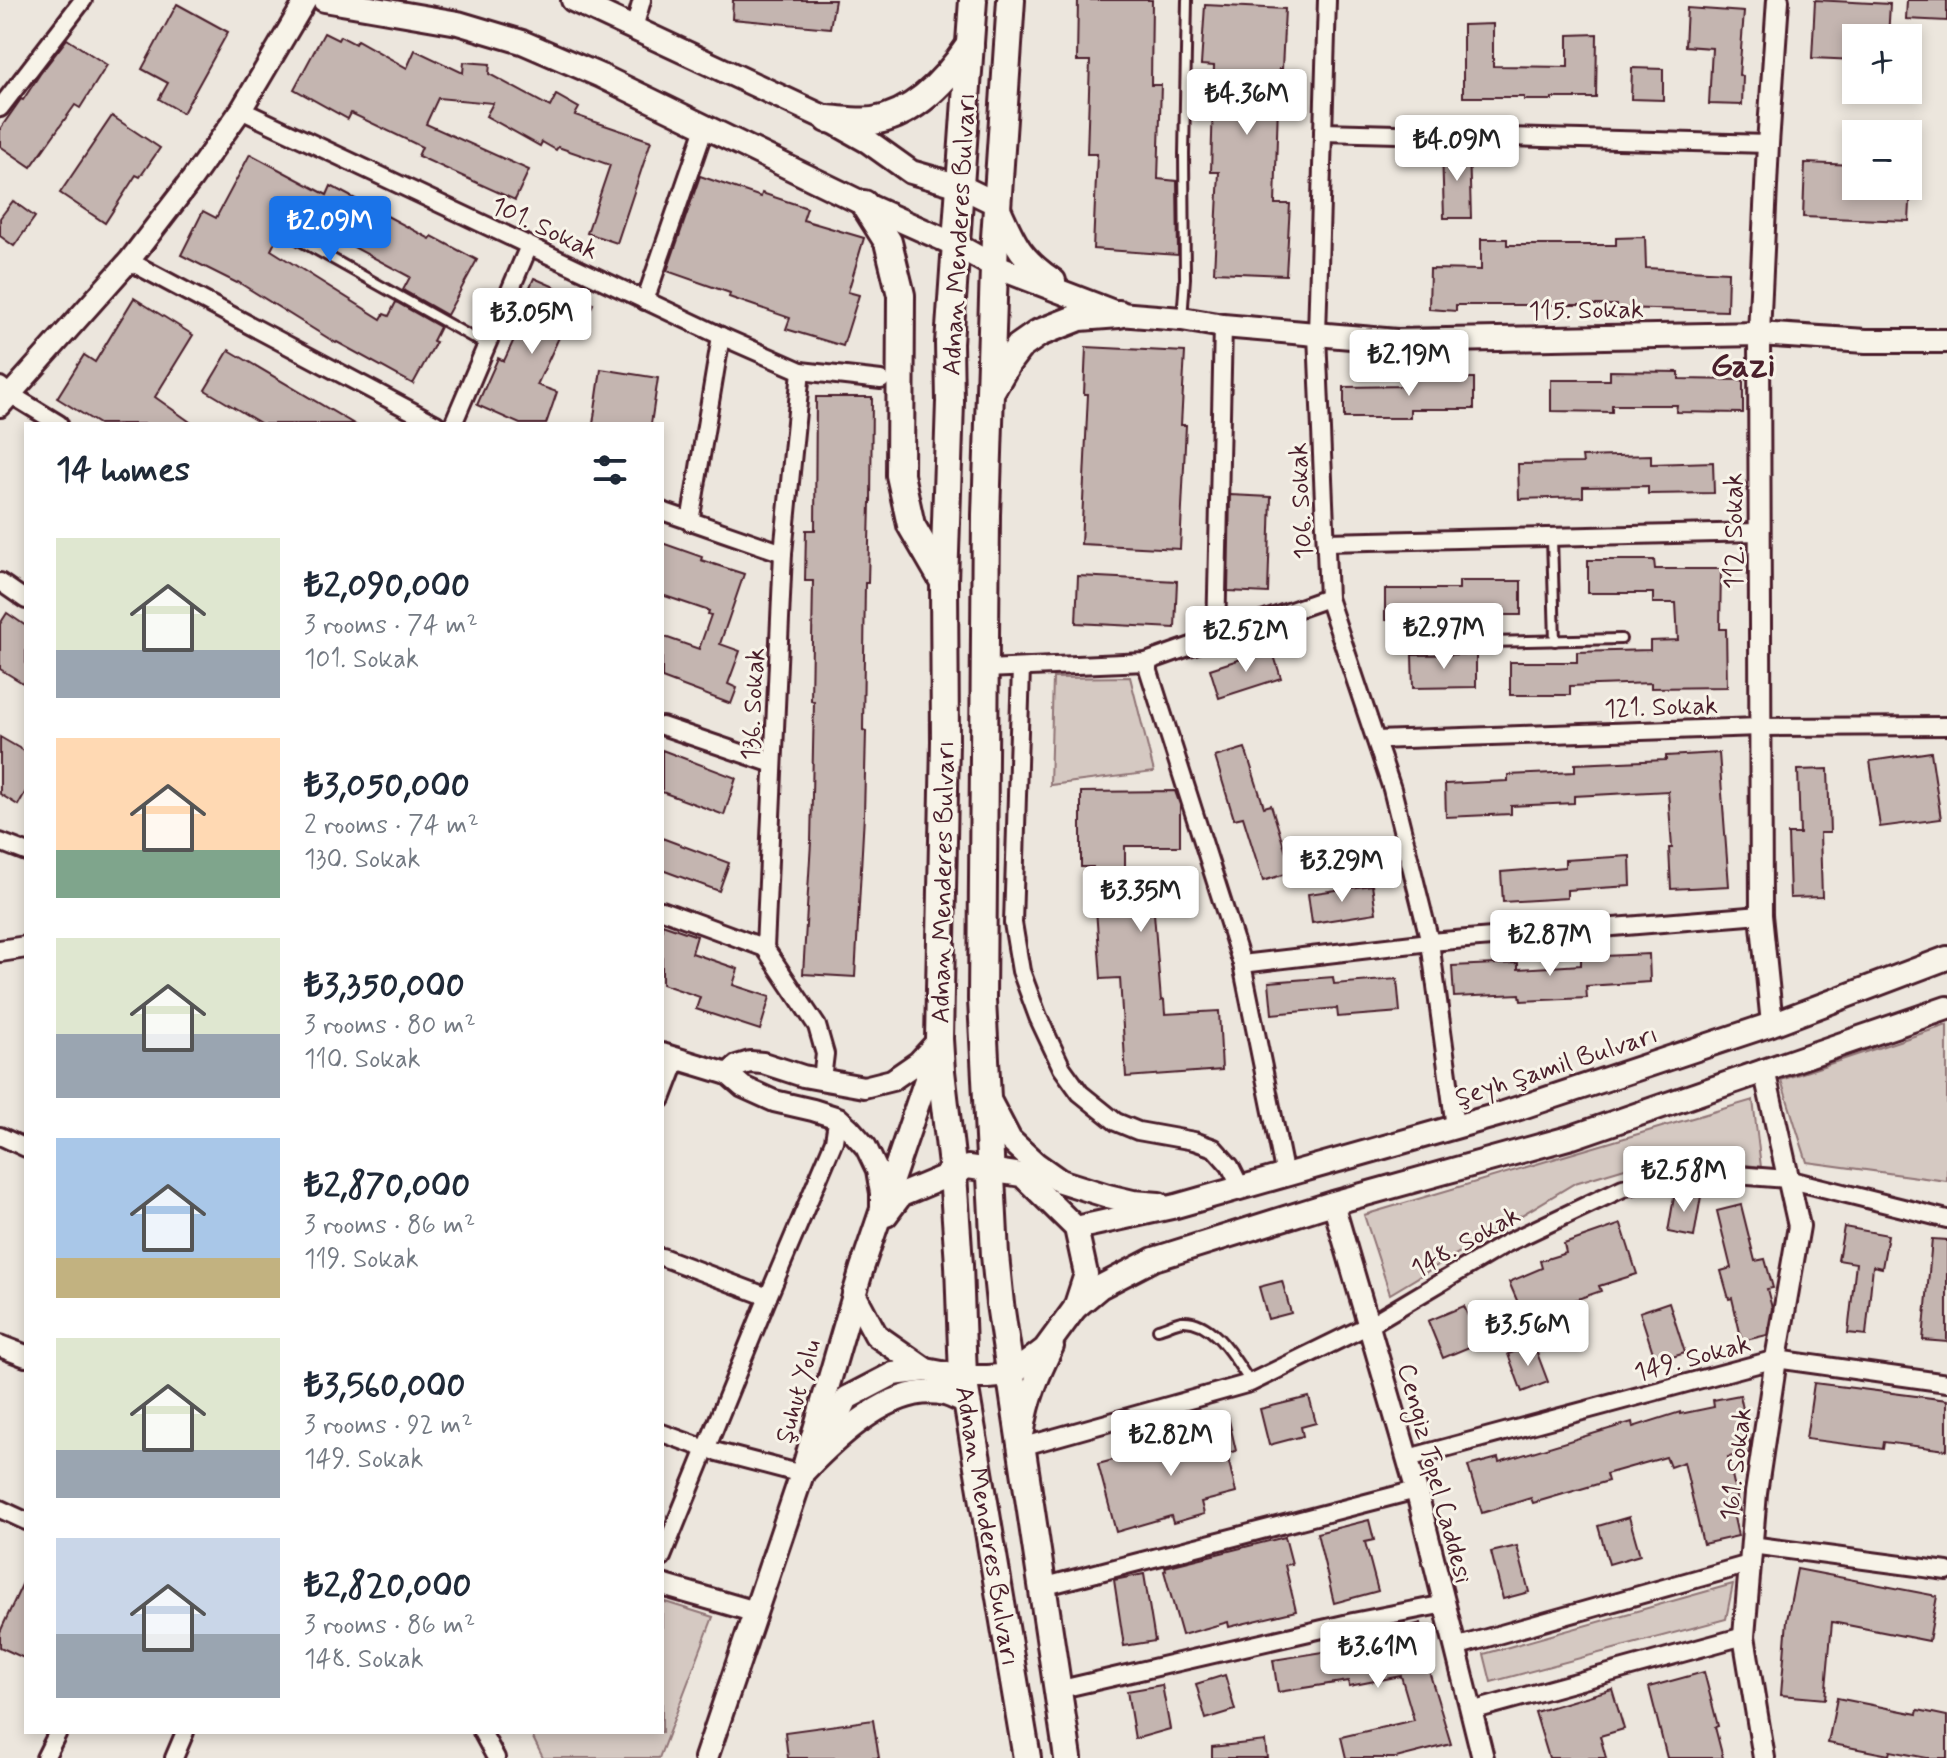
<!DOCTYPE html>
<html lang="en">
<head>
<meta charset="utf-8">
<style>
  body { margin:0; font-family:Mynerve,sans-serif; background:#f6f6f7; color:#1f2937; height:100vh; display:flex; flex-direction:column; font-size:30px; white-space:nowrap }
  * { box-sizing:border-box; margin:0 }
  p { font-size:26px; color:#747a83 }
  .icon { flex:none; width:44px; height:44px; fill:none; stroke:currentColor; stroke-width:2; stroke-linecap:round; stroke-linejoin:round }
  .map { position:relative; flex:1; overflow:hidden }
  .drawer { position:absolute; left:24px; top:422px; width:640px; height:1312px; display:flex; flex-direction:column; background:#fff; border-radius:0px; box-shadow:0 4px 12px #0003 }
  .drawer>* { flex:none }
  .buttons { position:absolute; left:1842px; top:24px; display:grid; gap:16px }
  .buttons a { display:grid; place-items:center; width:80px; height:80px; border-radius:0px; background:#fff; box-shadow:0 4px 12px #0003; font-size:40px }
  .price { position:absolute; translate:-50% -68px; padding:0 18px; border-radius:8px; background:#fff; color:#222; font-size:26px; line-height:52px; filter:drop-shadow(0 2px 4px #0008) }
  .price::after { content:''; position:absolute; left:50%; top:48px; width:24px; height:18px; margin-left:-12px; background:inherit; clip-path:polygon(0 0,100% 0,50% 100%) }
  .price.on { background:#1a73e8; color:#fff }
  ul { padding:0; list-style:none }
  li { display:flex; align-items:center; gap:24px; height:200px; padding:0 32px }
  li span { display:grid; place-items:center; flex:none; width:224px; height:160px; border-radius:0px; color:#555 }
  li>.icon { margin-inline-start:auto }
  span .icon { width:96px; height:96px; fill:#fffc; stroke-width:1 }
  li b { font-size:34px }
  h2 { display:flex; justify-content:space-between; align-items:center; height:96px; padding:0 32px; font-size:34px }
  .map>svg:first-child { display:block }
  .green { fill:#d5c9c2; stroke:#907476; stroke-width:2 }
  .building { fill:#c4b5b0; stroke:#4a1f2b; stroke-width:2 }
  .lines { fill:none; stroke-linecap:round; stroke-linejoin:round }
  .service-casing { stroke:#4a1f2b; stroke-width:14 }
  .minor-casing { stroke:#4a1f2b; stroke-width:22 }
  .tertiary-casing { stroke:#4a1f2b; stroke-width:26 }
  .secondary-casing { stroke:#4a1f2b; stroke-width:28 }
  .primary-casing { stroke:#4a1f2b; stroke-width:32 }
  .service { stroke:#f7f3e8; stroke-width:8 }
  .minor { stroke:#f7f3e8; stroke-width:16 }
  .tertiary { stroke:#f7f3e8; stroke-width:20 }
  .secondary { stroke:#f7f3e8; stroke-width:22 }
  .primary { stroke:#f7f3e8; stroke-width:26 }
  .labels { text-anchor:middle; stroke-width:6; stroke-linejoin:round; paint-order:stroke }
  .street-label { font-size:26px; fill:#4a1f2b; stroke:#f7f3e8 }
  .district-label { font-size:34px; font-weight:bold; fill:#4a1f2b; stroke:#f7f3e8 }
</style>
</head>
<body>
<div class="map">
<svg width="1947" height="1758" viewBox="0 0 1947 1758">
  <rect width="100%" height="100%" fill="#ece6dd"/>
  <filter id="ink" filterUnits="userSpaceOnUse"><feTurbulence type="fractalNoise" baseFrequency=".0125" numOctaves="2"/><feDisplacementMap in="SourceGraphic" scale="16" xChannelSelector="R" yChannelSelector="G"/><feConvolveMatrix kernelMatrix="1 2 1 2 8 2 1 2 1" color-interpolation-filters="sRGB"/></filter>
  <g filter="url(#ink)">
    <g class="green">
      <polygon points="1130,677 1154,772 1050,785 1053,678"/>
      <polygon points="1947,1025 1947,1181 1807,1162 1781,1080"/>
      <polygon points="1753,1100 1761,1167 1668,1155 1575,1183 1390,1294 1364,1215"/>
      <polygon points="1733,1584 1726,1619 1491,1682 1484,1654"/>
      <polygon points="662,1601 713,1617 659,1758 543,1758 530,1732 662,1732"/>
    </g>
    <g class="building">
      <polygon points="733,0 835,0 830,28 732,19"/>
      <polygon points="1078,0 1152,0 1151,85 1161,85 1158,179 1177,181 1178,255 1093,249 1097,154 1087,154 1090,61 1077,61"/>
      <polygon points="1815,0 1890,4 1888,38 1856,38 1856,60 1812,58"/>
      <polygon points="1907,0 1947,0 1947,21 1906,19"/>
      <polygon points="177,4 228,32 183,113 159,99 168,83 142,69"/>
      <polygon points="1205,5 1285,9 1282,69 1279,69 1275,204 1290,204 1286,275 1214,272 1219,172 1211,172 1214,66 1201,65"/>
      <polygon points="1687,8 1744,12 1739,75 1743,76 1742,105 1709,104 1712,48 1685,46"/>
      <polygon points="1493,24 1493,66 1568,67 1568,35 1597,34 1596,98 1552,98 1552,100 1524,100 1524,97 1463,97 1463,25"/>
      <polygon points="324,33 338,40 340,36 355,44 357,40 407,68 415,50 463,73 464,62 490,64 489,74 550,107 556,95 579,108 575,115 651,141 617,243 587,233 610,165 558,147 556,150 542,142 540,146 486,116 493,103 438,98 426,124 529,170 515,200 418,156 422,147 351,113 348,119 294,89"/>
      <polygon points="67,39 107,65 80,108 75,105 31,167 0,146 0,129 21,99 23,100 40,74"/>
      <polygon points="1632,68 1663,69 1663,100 1631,99"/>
      <polygon points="112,116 160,148 140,177 136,175 105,223 60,193"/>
      <polygon points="1469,148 1471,218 1444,218 1442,149"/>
      <polygon points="250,154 327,195 331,186 430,239 432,236 477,260 447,315 403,290 410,277 290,213 271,250 381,319 384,314 389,316 396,302 440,327 433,341 436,342 413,384 337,342 336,343 238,282 237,283 181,255 203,211 216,218"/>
      <polygon points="1805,163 1856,165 1856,186 1911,186 1909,221 1803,217"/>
      <polygon points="700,176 761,197 762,193 807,208 803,220 864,238 848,292 859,295 843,346 786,329 790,318 729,297 730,293 667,271"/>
      <polygon points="13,201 35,217 14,246 0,236 0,218"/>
      <polygon points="1645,237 1646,268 1728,272 1727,311 1617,308 1617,305 1456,305 1456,311 1429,309 1430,269 1481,270 1481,239 1507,239 1507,245 1616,245 1616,238"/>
      <polygon points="534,278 593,304 582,327 567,320 537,385 557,392 546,424 520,424 477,405 498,358 504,361 531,303 524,300"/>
      <polygon points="134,298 193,335 155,397 193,424 99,424 57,398 84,355 95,362"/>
      <polygon points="1086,347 1185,352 1181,425 1186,425 1180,549 1081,544 1088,394 1084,394"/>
      <polygon points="229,350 354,424 262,424 205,390"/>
      <polygon points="601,369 658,378 651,424 593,424"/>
      <polygon points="1610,371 1679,372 1679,379 1743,380 1743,413 1676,412 1677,405 1612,405 1612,412 1551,411 1551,380 1610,380"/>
      <polygon points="1407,378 1474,378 1474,409 1410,409 1410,418 1344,418 1344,387 1407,386"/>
      <polygon points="816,397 872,397 871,503 870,503 868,583 865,583 863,730 866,731 864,815 855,977 803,974 811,842 814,702 811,701 813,581 805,581 806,530 815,530"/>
      <polygon points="1651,455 1651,464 1713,462 1714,493 1648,494 1648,486 1583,487 1583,497 1519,499 1518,464 1583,463 1582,457"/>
      <polygon points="1230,495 1271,497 1268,593 1228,591"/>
      <polygon points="662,543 702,557 701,560 744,574 720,644 740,651 728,684 737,688 731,704 662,678 662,636 699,649 711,615 708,614 709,611 662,595"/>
      <polygon points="1588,560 1654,560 1655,569 1721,569 1720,629 1726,629 1727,687 1651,688 1651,683 1570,686 1570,695 1510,695 1510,662 1577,662 1577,652 1650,650 1650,641 1678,640 1676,603 1653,603 1653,593 1588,593"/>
      <polygon points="1078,576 1177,581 1175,628 1076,623"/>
      <polygon points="1459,581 1521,581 1521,615 1450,615 1450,621 1385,620 1385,589 1459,589"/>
      <polygon points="7,613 26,626 26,685 0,669 0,624"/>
      <polygon points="1272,649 1281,678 1219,698 1210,669"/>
      <polygon points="1476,654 1476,687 1413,688 1412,655"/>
      <polygon points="0,737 26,752 26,791 18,805 0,794"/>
      <polygon points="1245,748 1264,807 1271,805 1292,872 1263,881 1243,817 1234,819 1215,757"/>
      <polygon points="662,750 736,778 724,815 662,792"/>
      <polygon points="1931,752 1941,819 1880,827 1870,761"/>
      <polygon points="1719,753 1729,886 1671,889 1669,848 1672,848 1668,791 1574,796 1574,803 1511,806 1511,814 1446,817 1445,784 1508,781 1508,775 1575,772 1575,764 1666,760 1666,756"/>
      <polygon points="1828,769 1830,833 1820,833 1822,897 1790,898 1788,834 1800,834 1798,770"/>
      <polygon points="1175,791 1180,805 1180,846 1125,846 1125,890 1152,888 1161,1001 1164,1000 1165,1014 1219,1011 1222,1070 1126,1077 1120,978 1101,979 1093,867 1081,867 1081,792"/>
      <polygon points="662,838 729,863 719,891 662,870"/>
      <polygon points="1630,856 1631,886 1567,890 1567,898 1503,902 1501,872 1565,867 1565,860"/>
      <polygon points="1372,885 1376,913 1312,923 1308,894"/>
      <polygon points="662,924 697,936 692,953 738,969 733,985 770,997 760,1030 696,1009 700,997 662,984"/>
      <polygon points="1649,954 1650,982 1586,986 1587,998 1521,1001 1520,994 1454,997 1452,966 1518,963 1518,969 1581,965 1581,957"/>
      <polygon points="1333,977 1334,984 1397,979 1400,1012 1338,1017 1337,1008 1272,1014 1269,982"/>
      <polygon points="1675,1191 1701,1196 1694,1237 1668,1232"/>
      <polygon points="1741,1205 1755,1261 1765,1259 1773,1288 1767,1289 1772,1308 1767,1335 1742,1341 1732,1298 1729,1299 1721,1271 1731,1268 1717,1211"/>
      <polygon points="1621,1224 1637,1274 1599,1286 1601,1291 1540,1312 1540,1313 1525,1319 1509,1282 1542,1268 1540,1261 1566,1253 1564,1244"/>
      <polygon points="1844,1227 1888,1235 1882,1268 1873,1266 1866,1335 1848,1333 1856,1263 1838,1260"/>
      <polygon points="1932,1239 1947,1240 1947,1342 1923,1340"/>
      <polygon points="1282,1281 1291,1313 1268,1319 1259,1287"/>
      <polygon points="1669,1302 1685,1353 1656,1362 1640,1312"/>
      <polygon points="1464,1306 1479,1343 1443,1358 1428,1321"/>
      <polygon points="1534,1345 1548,1382 1522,1392 1508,1354"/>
      <polygon points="1814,1383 1947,1400 1947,1450 1884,1442 1883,1449 1806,1439"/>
      <polygon points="1740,1395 1750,1442 1749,1453 1728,1457 1740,1511 1733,1513 1738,1536 1703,1544 1684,1462 1670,1467 1666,1457 1606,1474 1608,1481 1533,1503 1531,1498 1482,1513 1468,1466 1498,1458 1499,1462 1632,1422 1633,1427 1680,1412 1680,1414 1714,1407 1713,1400"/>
      <polygon points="1309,1397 1316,1423 1301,1427 1303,1436 1269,1445 1260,1409"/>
      <polygon points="1228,1416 1236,1451 1227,1453 1236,1493 1201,1502 1204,1514 1173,1523 1171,1516 1116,1532 1098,1464 1197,1438 1194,1423"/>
      <polygon points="1629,1517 1640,1555 1609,1564 1598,1526"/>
      <polygon points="1369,1520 1374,1540 1365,1542 1378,1591 1334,1603 1317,1533"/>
      <polygon points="1285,1537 1292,1564 1285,1565 1296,1611 1229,1627 1228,1622 1182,1635 1164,1571 1166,1570 1165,1567"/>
      <polygon points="1517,1546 1529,1592 1503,1599 1491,1552"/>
      <polygon points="1797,1569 1937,1596 1929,1641 1832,1622 1825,1699 1781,1695 1787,1620"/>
      <polygon points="1144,1574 1155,1641 1124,1646 1114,1580"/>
      <polygon points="26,1576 26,1659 0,1647 0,1632"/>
      <polygon points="1421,1623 1429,1657 1425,1658 1451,1744 1396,1758 1346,1758 1341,1737 1414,1720 1401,1676 1349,1686 1348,1681 1278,1692 1273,1660 1342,1649 1341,1647 1389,1638 1388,1632"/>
      <polygon points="1704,1672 1718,1726 1715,1727 1723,1758 1667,1758 1649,1687"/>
      <polygon points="1225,1675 1235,1710 1206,1719 1196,1684"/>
      <polygon points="1162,1685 1170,1729 1135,1739 1127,1691"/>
      <polygon points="1612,1689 1624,1729 1600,1736 1606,1758 1549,1758 1535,1712"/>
      <polygon points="1837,1698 1917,1714 1918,1710 1947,1716 1947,1758 1927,1758 1890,1751 1889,1755 1828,1743"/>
      <polygon points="873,1720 879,1758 788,1758 785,1732"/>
      <polygon points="1265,1741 1267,1758 1212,1758 1212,1747"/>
    </g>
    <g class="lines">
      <g class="service-casing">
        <g id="service">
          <polyline points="290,235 486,345"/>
          <polyline points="1182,319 1185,278 1184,154 1187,0"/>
          <polyline points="1552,538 1555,641"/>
          <polyline points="1486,642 1621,639"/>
          <path d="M 1158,1329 C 1166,1327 1175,1322 1182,1321 C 1214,1319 1235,1360 1250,1382"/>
        </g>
      </g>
      <g class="minor-casing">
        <g id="minor">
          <polyline points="1327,0 1317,334 1328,598 1392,789 1430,942 1455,1127"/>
          <polyline points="634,28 642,0"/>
          <polyline points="0,108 83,0"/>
          <polyline points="241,110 721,336 801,371 881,380"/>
          <polyline points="1323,132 1768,144"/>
          <polyline points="129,261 436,424"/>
          <polyline points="645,301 705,127"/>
          <polyline points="801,371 783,553 765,948 817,1026 825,1054 822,1079"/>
          <polyline points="0,386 10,394 59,424"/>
          <polyline points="453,424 529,246"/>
          <polyline points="662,511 783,553"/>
          <polyline points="690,522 721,336"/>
          <polyline points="1326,542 1759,532"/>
          <polyline points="0,582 26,600"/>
          <polyline points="1216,637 1223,326"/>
          <polyline points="1146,662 1242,964 1285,1176"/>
          <polyline points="1021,668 1013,923 1021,971 1038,1017 1062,1068 1080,1093 1116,1122 1138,1131 1194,1141 1214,1148 1230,1166 1241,1188"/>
          <polyline points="985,669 1146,662 1328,598"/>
          <polyline points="662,726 773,764"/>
          <polyline points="1376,740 1760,727 1947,726"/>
          <polyline points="0,842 26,852"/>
          <polyline points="662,910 765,948"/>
          <polyline points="1242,964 1430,942 1761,915"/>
          <polyline points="662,1099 677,1060"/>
          <polyline points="0,1136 26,1148"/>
          <polyline points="662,1257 768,1297 662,1557"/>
          <polyline points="768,1297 834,1141 836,1128"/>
          <polyline points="662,1433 706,1449 802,1474"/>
          <polyline points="1021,1447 1250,1383 1369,1325 1505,1244 1623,1188 1674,1174 1736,1175 1787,1179 1947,1219"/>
          <polyline points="1408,1458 1776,1359 1947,1383"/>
          <polyline points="0,1509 26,1521"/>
          <polyline points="1751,1545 1947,1571"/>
          <polyline points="1042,1587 1416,1490"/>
          <polyline points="1455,1647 1749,1564"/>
          <polyline points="1057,1690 1353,1622 1445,1604"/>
          <polyline points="1471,1711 1744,1636"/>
          <polyline points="482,1732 496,1758"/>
          <polyline points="45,1758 58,1732"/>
          <polyline points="174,1758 185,1732"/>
        </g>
      </g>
      <g class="tertiary-casing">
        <g id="tertiary">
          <polyline points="0,406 129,261 192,179 241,110 306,0"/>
          <polyline points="0,951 26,947"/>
          <polyline points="1772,1024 1761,915 1759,334 1768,144 1778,0"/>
          <polyline points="662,1054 728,1074 743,1087 774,1101 813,1110 838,1118 849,1128 866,1147 877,1170 881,1193 881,1207"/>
          <polyline points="728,1074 737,1066 750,1062 763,1063 803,1076 864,1087 892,1080 918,1062 939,1039"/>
          <polyline points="1333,1203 1414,1481 1483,1758"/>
          <polyline points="0,1346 26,1356"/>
          <polyline points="662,1585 756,1612"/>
          <polyline points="1764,1758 1744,1636 1756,1493 1776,1359 1799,1226 1764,1070"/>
        </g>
      </g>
      <g class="secondary-casing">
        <g id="secondary">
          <polyline points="324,0 458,23 522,42 601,76 864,204 956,245 994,266 1119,314 1182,319 1223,326 1397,341 1759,334 1866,341 1947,341"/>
          <path d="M 573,0 L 828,119 L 869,142 L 911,172 L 960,186 L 997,204 C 1014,241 1018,257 1054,281"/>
          <polyline points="988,1098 1010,1140 1036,1164 1060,1181 1108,1196 1133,1202 1159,1204"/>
          <polyline points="1076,1228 1176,1206 1501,1114 1772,1024 1947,958"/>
          <polyline points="854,1294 876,1335 926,1370 963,1377 988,1377 1011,1375 1045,1349 1075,1308 1086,1274 1076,1228 1022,1175 968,1167 901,1195 886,1215"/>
          <polyline points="1075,1308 1100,1287 1154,1259 1333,1203 1572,1137 1947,1008"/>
          <path d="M 1023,1430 C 1028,1397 1038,1375 1052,1346"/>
          <polyline points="825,1444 847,1398 893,1374 926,1370"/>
          <path d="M 805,1470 C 837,1437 894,1382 945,1394 C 953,1396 961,1401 969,1404"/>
          <polyline points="706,1758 802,1474 862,1268 938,1044"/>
        </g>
      </g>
      <g class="primary-casing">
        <g id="primary">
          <path id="s1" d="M 973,0 L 949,343 L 950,402 L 944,582 L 945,741 L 939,1039 L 941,1071 L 953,1174 L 959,1265 L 963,1377 L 1027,1758"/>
          <polyline points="1011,0 995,238 986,515 982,1000 995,1255 1000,1304 1068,1758"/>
          <path d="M 828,119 C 842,120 858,123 873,121 C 915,115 947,79 970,45"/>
          <polyline points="864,204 888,242 901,295 900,475 911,525 944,582"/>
          <polyline points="992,389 1007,363 1019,347 1039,333 1080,317 1119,314"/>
        </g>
      </g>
      <use href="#service" class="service"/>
      <use href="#minor" class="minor"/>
      <use href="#tertiary" class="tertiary"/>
      <use href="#secondary" class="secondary"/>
      <use href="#primary" class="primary"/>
    </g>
  </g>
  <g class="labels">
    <g class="street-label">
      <text transform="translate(545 227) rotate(25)" y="9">101. Sokak</text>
      <text transform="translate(958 234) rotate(-87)" y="9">Adnan Menderes Bulvarı</text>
      <text transform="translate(1586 309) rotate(-1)" y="9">115. Sokak</text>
      <text transform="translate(1300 501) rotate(-93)" y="9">106. Sokak</text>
      <text transform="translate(1733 531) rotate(-90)" y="9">112. Sokak</text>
      <text transform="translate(752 704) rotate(-87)" y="9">136. Sokak</text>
      <text transform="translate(1661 706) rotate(-2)" y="9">121. Sokak</text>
      <text transform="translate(942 882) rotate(-89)" y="9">Adnan Menderes Bulvarı</text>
      <text transform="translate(1556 1065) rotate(-18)" y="9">Şeyh Şamil Bulvarı</text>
      <text transform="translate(1465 1241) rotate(-29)" y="9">148. Sokak</text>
      <text transform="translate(1692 1357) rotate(-15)" y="9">149. Sokak</text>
      <text transform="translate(797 1391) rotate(-74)" y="9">Şuhut Yolu</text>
      <text transform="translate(1735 1464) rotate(-83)" y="9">161. Sokak</text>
      <text transform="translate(1436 1473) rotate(75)" y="9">Cengiz Topel Caddesi</text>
      <text dy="9" stroke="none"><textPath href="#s1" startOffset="1530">Adnan Menderes Bulvarı</textPath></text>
    </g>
    <g class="district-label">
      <text x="1743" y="376">Gazi</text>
    </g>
  </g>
</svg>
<div class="buttons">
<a>+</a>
<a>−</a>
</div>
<b class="price" style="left:1247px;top:137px">₺4.36M</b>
<b class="price" style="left:1457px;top:183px">₺4.09M</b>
<b class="price on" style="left:330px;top:264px">₺2.09M</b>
<b class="price" style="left:532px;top:356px">₺3.05M</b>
<b class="price" style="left:1409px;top:398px">₺2.19M</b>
<b class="price" style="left:1444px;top:671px">₺2.97M</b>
<b class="price" style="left:1246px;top:674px">₺2.52M</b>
<b class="price" style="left:1342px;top:904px">₺3.29M</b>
<b class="price" style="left:1141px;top:934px">₺3.35M</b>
<b class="price" style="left:1550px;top:978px">₺2.87M</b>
<b class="price" style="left:1684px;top:1214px">₺2.58M</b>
<b class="price" style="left:1528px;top:1368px">₺3.56M</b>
<b class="price" style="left:1171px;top:1478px">₺2.82M</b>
<b class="price" style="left:1378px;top:1690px">₺3.61M</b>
<section class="drawer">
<h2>14 homes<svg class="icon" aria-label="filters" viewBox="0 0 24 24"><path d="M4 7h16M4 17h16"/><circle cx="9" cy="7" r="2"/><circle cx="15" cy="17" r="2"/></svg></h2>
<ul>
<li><span style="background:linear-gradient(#dfe7d0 70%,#9aa5b1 0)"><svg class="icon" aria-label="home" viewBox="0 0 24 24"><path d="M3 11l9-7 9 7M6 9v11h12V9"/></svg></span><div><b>₺2,090,000</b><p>3 rooms · 74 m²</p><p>101. Sokak</p></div></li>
<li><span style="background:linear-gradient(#ffd9b3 70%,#7fa58c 0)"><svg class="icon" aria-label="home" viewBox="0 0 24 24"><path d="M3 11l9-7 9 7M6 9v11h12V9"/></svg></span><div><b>₺3,050,000</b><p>2 rooms · 74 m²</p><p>130. Sokak</p></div></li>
<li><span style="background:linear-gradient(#dfe7d0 60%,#9aa5b1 0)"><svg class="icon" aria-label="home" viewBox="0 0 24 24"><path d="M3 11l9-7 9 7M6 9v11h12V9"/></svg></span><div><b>₺3,350,000</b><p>3 rooms · 80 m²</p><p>110. Sokak</p></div></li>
<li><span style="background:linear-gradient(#a9c7e8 75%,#c2b280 0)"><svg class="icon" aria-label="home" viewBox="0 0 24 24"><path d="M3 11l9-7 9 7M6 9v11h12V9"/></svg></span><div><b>₺2,870,000</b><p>3 rooms · 86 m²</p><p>119. Sokak</p></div></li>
<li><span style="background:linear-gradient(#dfe7d0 70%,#9aa5b1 0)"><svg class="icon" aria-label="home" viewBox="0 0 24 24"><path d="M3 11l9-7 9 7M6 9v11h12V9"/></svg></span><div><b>₺3,560,000</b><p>3 rooms · 92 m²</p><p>149. Sokak</p></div></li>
<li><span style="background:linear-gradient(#c9d6e8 60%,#9aa5b1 0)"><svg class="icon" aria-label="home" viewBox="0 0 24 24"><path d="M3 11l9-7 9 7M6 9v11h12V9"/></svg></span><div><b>₺2,820,000</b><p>3 rooms · 86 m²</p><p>148. Sokak</p></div></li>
</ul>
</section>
</div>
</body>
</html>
